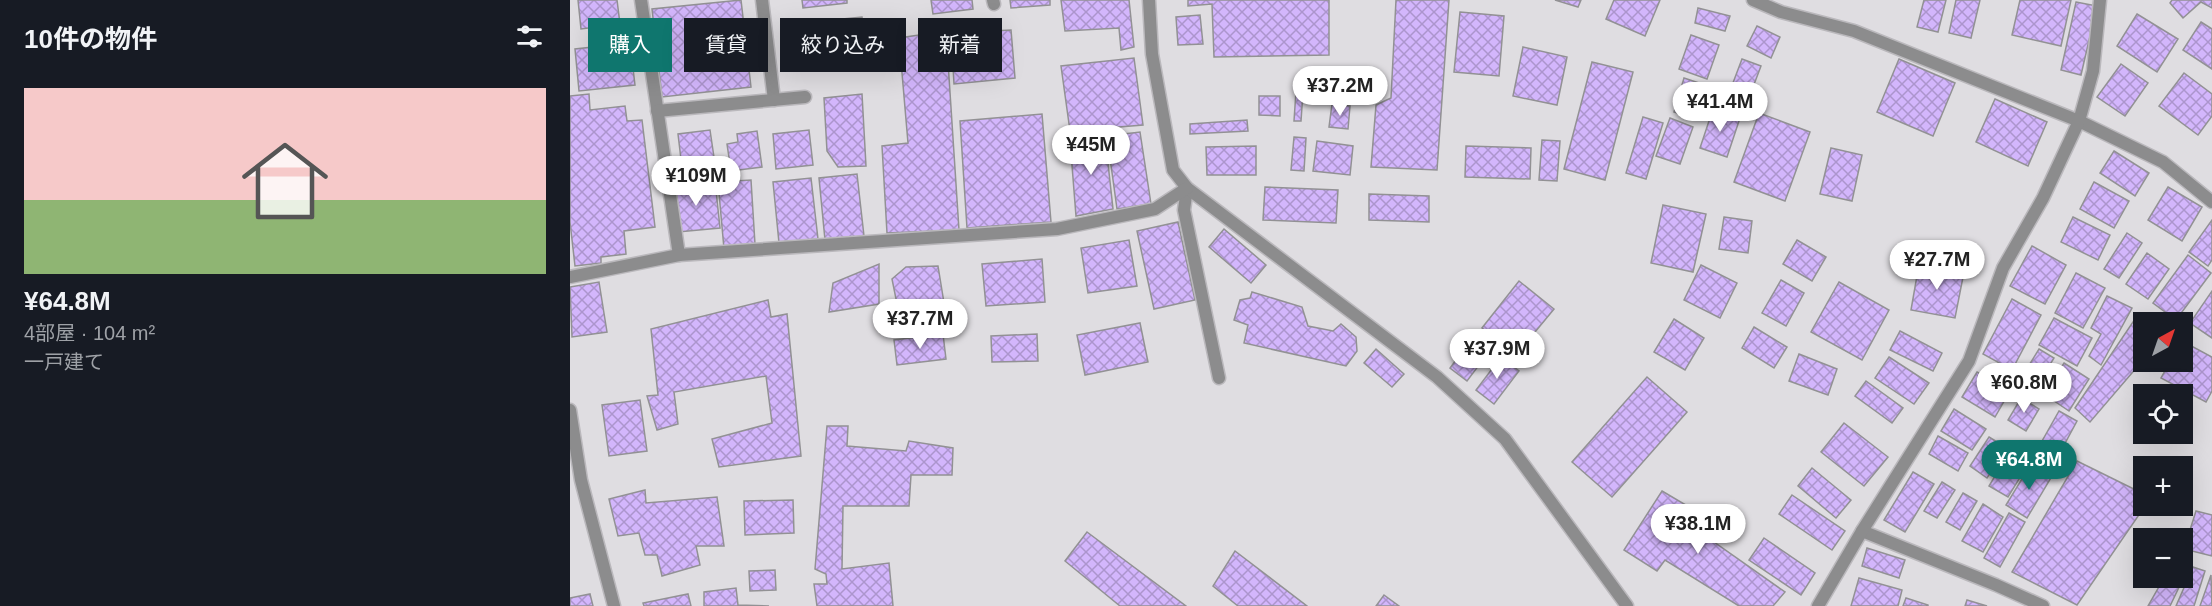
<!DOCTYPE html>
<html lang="ja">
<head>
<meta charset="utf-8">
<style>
  body { margin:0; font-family:Arial,"Noto Sans JP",sans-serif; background:#20242c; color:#f1f3f6; height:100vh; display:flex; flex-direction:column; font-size:22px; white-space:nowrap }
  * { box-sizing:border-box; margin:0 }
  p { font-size:20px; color:#9ea1a6 }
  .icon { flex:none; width:33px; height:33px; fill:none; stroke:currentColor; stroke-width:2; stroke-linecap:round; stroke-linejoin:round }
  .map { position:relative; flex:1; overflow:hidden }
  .sheet { display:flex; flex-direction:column; background:#171b24; width:570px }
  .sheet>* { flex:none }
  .hud { position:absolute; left:18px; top:18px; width:570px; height:54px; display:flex; gap:12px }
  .needle { width:39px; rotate:40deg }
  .buttons { position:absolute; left:1563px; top:312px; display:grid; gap:12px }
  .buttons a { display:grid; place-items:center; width:60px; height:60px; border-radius:0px; background:#171b24; box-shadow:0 6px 24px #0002; font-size:30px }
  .price { position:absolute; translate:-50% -51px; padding:0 14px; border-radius:21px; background:#fff; color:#222; font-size:20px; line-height:39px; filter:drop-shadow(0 2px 3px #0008) }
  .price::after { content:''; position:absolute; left:50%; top:36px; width:18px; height:14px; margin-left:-9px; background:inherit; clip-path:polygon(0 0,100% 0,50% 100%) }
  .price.on { background:#0f766e; color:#fff }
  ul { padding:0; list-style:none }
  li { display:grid; align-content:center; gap:12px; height:318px; padding:0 24px }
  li+li { border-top:2px solid #363941 }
  li span { display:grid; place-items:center; height:186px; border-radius:0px; color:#555 }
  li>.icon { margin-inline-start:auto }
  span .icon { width:108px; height:108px; fill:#fffc; stroke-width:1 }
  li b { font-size:26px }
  h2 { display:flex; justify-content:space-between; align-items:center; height:72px; padding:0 24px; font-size:26px }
  .pill { padding:0 21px; border-radius:0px; background:#171b24; box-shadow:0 6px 24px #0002; font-size:21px; line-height:54px }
  .pill.on { background:#0f766e; color:#fff }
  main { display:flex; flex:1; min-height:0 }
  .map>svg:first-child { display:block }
  .building { fill:url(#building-cross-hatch); stroke:#929194; stroke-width:1.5 }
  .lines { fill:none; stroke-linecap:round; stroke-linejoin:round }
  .lane-casing { stroke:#bab8bc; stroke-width:15 }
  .street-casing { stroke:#bab8bc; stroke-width:15 }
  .lane { stroke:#8c8c8d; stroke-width:12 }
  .street { stroke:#8c8c8d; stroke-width:12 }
</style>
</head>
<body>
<main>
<section class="sheet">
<h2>10件の物件<svg class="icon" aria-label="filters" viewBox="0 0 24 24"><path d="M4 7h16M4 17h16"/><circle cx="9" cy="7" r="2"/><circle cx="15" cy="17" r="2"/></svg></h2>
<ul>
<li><span style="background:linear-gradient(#f6c9c9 60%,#8fb573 0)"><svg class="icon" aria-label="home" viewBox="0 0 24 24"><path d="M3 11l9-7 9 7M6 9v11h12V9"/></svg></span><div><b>¥64.8M</b><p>4部屋 · 104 m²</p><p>一戸建て</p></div></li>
</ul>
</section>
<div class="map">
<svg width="1642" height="606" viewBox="0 0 1642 606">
  <defs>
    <pattern id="building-cross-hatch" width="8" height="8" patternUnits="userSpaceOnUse" patternTransform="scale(1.5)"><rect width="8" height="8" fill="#d3b6fc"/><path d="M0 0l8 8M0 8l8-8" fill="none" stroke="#ac95cd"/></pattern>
  </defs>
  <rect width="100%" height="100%" fill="#dfdde1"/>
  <g class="building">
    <polygon points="8,0 47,0 50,24 11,29"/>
    <polygon points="171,0 181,87 92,97 82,9"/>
    <polygon points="232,0 277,0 277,3 233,8"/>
    <polygon points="361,0 402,0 403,9 363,14"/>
    <polygon points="440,0 480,0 480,5 441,8"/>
    <polygon points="491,0 559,0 564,47 551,50 549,28 495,31"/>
    <polygon points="618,0 759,0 759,55 644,57 642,4 618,6"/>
    <polygon points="826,0 879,0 867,170 801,167 806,105 821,98"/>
    <polygon points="985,0 1011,0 1008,7"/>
    <polygon points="1044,0 1090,0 1075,36 1036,19"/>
    <polygon points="1354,0 1376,0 1368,32 1347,27"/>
    <polygon points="1386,0 1410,0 1401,38 1379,33"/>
    <polygon points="1450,0 1501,0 1491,46 1442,35"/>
    <polygon points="1602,0 1642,0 1642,8 1631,2 1613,18 1600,3"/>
    <polygon points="1506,2 1527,6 1511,75 1491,70"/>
    <polygon points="1128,8 1160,16 1155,31 1125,23"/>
    <polygon points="890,12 934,16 929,76 884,72"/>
    <polygon points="1567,14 1608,39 1587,72 1547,46"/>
    <polygon points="630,15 633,44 608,45 606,17"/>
    <polygon points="292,17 298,64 256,69 254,49 266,43 263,20"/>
    <polygon points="1631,22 1642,29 1642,69 1613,50"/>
    <polygon points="1187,26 1210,37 1201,58 1177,46"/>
    <polygon points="441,30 445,78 384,84 381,33"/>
    <polygon points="376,31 389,230 317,233 312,146 338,143 329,38"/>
    <polygon points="1121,35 1149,45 1137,79 1109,69"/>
    <polygon points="60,43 65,85 9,91 5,49"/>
    <polygon points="953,47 997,57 987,105 943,96"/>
    <polygon points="564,58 573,125 500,131 491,66"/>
    <polygon points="1172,59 1191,66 1177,103 1158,96"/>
    <polygon points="1329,59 1385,83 1363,136 1307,112"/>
    <polygon points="1022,62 1063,72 1035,180 994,169"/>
    <polygon points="1551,64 1578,83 1555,116 1527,97"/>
    <polygon points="1614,73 1642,94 1642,116 1628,135 1589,106"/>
    <polygon points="1114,78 1138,86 1127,119 1104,112"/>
    <polygon points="726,91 733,92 731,121 724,121"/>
    <polygon points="19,94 20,110 55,106 57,121 72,120 85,227 54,231 56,254 31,257 31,263 5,266 0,222 0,96"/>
    <polygon points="292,94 296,166 268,167 257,151 254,98"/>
    <polygon points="689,96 710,96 710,116 689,115"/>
    <polygon points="1425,99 1477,122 1458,166 1406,142"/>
    <polygon points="762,104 780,106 778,129 759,127"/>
    <polygon points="1143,109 1170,118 1157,157 1130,148"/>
    <polygon points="1189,113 1240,132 1215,201 1164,182"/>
    <polygon points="472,114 481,222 397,228 390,121"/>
    <polygon points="1073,117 1093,123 1076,179 1056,173"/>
    <polygon points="1100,118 1123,127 1110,164 1086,156"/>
    <polygon points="677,120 678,131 620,134 620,124"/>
    <polygon points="140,130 145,164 112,168 108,134"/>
    <polygon points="239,130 243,165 206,169 203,134"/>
    <polygon points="187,131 192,167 161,171 157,144 168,142 167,134"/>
    <polygon points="570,132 581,204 547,209 537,136"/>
    <polygon points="535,136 543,209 506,216 500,140"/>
    <polygon points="724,137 736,138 734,171 721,170"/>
    <polygon points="972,140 990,141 987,181 969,180"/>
    <polygon points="747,141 783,146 780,175 743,171"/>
    <polygon points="686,146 686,175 637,175 636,147"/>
    <polygon points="896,146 961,148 960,179 895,177"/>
    <polygon points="1261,148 1292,155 1282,201 1250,194"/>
    <polygon points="1544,151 1579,173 1565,196 1530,173"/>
    <polygon points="287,174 294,236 255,240 249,178"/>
    <polygon points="241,178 248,239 209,243 203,182"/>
    <polygon points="181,180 185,244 154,249 148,182"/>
    <polygon points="145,181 150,228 108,232 102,186"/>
    <polygon points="1524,182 1559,201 1544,228 1510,209"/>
    <polygon points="695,187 768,190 766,223 693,220"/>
    <polygon points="1598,187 1632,207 1612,241 1578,220"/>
    <polygon points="799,194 859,196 859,222 799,220"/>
    <polygon points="1093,205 1136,214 1123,272 1081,263"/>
    <polygon points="1154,217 1182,221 1178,253 1149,249"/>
    <polygon points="1503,217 1540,235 1528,260 1491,242"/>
    <polygon points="1642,220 1642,260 1638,266 1619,252"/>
    <polygon points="608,222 625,300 584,309 567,231"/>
    <polygon points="654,229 696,265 681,283 639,247"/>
    <polygon points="1557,233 1572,243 1549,278 1534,269"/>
    <polygon points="559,240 567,286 518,293 511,248"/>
    <polygon points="1227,240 1256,257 1242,281 1213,264"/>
    <polygon points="1462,246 1496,265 1475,304 1440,286"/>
    <polygon points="1577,253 1599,269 1578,299 1556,284"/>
    <polygon points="1618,255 1641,273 1606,320 1583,303"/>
    <polygon points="472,259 475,302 416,306 412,264"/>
    <polygon points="309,264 309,304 259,312 263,283"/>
    <polygon points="1349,264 1394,272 1385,318 1341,310"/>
    <polygon points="1131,265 1167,283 1150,318 1114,300"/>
    <polygon points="368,266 375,309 329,314 322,279 336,267"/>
    <polygon points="1506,273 1535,288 1513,328 1485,313"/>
    <polygon points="1211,280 1234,293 1216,326 1192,313"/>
    <polygon points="949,281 984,309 946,355 912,328"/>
    <polygon points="29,282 37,332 2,337 0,287"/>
    <polygon points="1269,282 1319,310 1292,360 1241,332"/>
    <polygon points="1642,291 1642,338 1620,323"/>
    <polygon points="682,292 732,307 738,326 763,331 771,324 786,337 787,351 776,366 674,343 678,325 664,320 670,300 680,298"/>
    <polygon points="1537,296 1562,308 1531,365 1519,356 1531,334 1521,328"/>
    <polygon points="1442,299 1471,315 1442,370 1413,354"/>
    <polygon points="198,300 201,317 217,314 231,456 149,467 142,439 202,423 196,376 104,392 108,424 87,430 77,396 88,395 81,329"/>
    <polygon points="1569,313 1581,322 1574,322 1574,359 1520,422 1505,408"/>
    <polygon points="1484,318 1522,338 1507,366 1469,345"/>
    <polygon points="1104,319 1134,338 1115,370 1084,352"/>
    <polygon points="570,323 578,362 515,375 507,335"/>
    <polygon points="1184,327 1217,347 1204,368 1172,348"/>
    <polygon points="1330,331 1372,353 1363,371 1320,350"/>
    <polygon points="373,334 376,359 327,365 324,340"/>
    <polygon points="467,334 468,361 422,362 421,336"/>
    <polygon points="904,335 922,348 897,381 880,368"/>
    <polygon points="1612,341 1642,357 1642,391 1636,402 1591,378 1600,362 1612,362"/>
    <polygon points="806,349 834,374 822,387 794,363"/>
    <polygon points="1469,349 1484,358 1468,384 1453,375"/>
    <polygon points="1229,354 1267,369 1258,395 1219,381"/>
    <polygon points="931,357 949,371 924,404 906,390"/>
    <polygon points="1319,357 1359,383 1344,404 1305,378"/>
    <polygon points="1494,363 1519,379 1499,411 1474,394"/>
    <polygon points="1407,372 1440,391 1425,417 1392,397"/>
    <polygon points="1077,377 1117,412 1042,497 1002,462"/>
    <polygon points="1296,381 1333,408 1322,423 1285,396"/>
    <polygon points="1451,398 1469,409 1456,431 1438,420"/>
    <polygon points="70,400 77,451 39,456 32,405"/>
    <polygon points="1384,409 1416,429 1402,450 1371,431"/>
    <polygon points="1489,411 1507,421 1486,460 1467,450"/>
    <polygon points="1274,423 1318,457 1294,486 1251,452"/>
    <polygon points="257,426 278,426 277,446 336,451 339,441 383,448 382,475 341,475 339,506 273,506 272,569 319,563 323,606 247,606 244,584 257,584 256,574 245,569"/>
    <polygon points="1368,436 1398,453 1388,471 1359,454"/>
    <polygon points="1419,437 1437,448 1417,478 1400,466"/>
    <polygon points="1443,446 1462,458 1438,497 1419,486"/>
    <polygon points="1507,461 1574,494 1574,506 1575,506 1507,605 1442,572"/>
    <polygon points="1461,464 1482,476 1457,518 1436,505"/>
    <polygon points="1242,468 1281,500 1266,518 1228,486"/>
    <polygon points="1343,472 1364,484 1335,532 1314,520"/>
    <polygon points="1372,482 1385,490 1367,518 1354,511"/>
    <polygon points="75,490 76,503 147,497 154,546 126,546 130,565 92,576 87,555 75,555 69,533 48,536 39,499"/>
    <polygon points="1092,491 1126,511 1120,525 1215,592 1203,606 1169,606 1095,560 1087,571 1054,550"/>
    <polygon points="1393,493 1407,501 1390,530 1376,522"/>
    <polygon points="1222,495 1275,531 1262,550 1209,514"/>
    <polygon points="223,500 224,533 175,535 174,501"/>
    <polygon points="1413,504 1433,517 1413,552 1392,541"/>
    <polygon points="1626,511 1642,515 1642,556 1614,549"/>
    <polygon points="1439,513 1455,522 1430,567 1414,558"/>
    <polygon points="517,532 616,606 550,606 495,561"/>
    <polygon points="1194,538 1245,573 1231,595 1179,560"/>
    <polygon points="1297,548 1335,560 1329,578 1292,566"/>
    <polygon points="665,551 737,606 668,606 643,586"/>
    <polygon points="1623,567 1635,571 1624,606 1606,606"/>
    <polygon points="205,570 206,590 180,591 179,571"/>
    <polygon points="1641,575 1642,606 1630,606"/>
    <polygon points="1289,578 1332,590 1328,606 1281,606"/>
    <polygon points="1594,578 1613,579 1600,606 1578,606"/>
    <polygon points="166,588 168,605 199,606 134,606 134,592"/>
    <polygon points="20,594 23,606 0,606 0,598"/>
    <polygon points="118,594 121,606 74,606 73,603"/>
    <polygon points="814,595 829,606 806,606"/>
    <polygon points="1336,598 1358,605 1358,606 1333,606"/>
    <polygon points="1397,600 1417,606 1395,606"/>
  </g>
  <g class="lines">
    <g class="lane-casing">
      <polyline id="lane" points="617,188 614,210 649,378"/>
    </g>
    <g class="street-casing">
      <g id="street">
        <polyline points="71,0 109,255"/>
        <polyline points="192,0 204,100"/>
        <polyline points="423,0 424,4"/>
        <polyline points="579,0 582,54 603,170 617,188 867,377 935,439 1057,606"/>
        <polyline points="1183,0 1211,12 1284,31 1509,121 1593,162 1642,202"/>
        <polyline points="87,111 235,97"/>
        <polyline points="0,277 109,255 487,229 585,209 617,188"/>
        <polyline points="0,410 11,480 44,606"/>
        <polyline points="1292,531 1426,585 1473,606"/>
        <polyline points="1248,606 1292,531 1399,361 1433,268 1473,198 1509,121 1523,71 1530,0"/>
      </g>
    </g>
    <use href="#lane" class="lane"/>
    <use href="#street" class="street"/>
  </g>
</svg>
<div class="buttons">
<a><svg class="needle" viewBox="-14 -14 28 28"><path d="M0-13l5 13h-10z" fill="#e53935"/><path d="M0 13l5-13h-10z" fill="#9ea1a6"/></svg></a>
<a><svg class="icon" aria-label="locate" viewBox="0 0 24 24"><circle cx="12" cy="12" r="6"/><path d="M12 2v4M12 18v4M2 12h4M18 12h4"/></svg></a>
<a>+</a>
<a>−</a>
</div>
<b class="price" style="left:770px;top:117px">¥37.2M</b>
<b class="price" style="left:1150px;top:133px">¥41.4M</b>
<b class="price" style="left:521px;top:176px">¥45M</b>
<b class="price" style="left:126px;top:207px">¥109M</b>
<b class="price" style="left:1367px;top:291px">¥27.7M</b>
<b class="price" style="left:350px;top:350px">¥37.7M</b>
<b class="price" style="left:927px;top:380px">¥37.9M</b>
<b class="price" style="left:1454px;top:414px">¥60.8M</b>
<b class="price on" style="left:1459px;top:491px">¥64.8M</b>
<b class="price" style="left:1128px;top:555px">¥38.1M</b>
<div class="hud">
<a class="pill on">購入</a>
<a class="pill">賃貸</a>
<a class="pill">絞り込み</a>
<a class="pill">新着</a>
</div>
</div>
</main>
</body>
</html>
